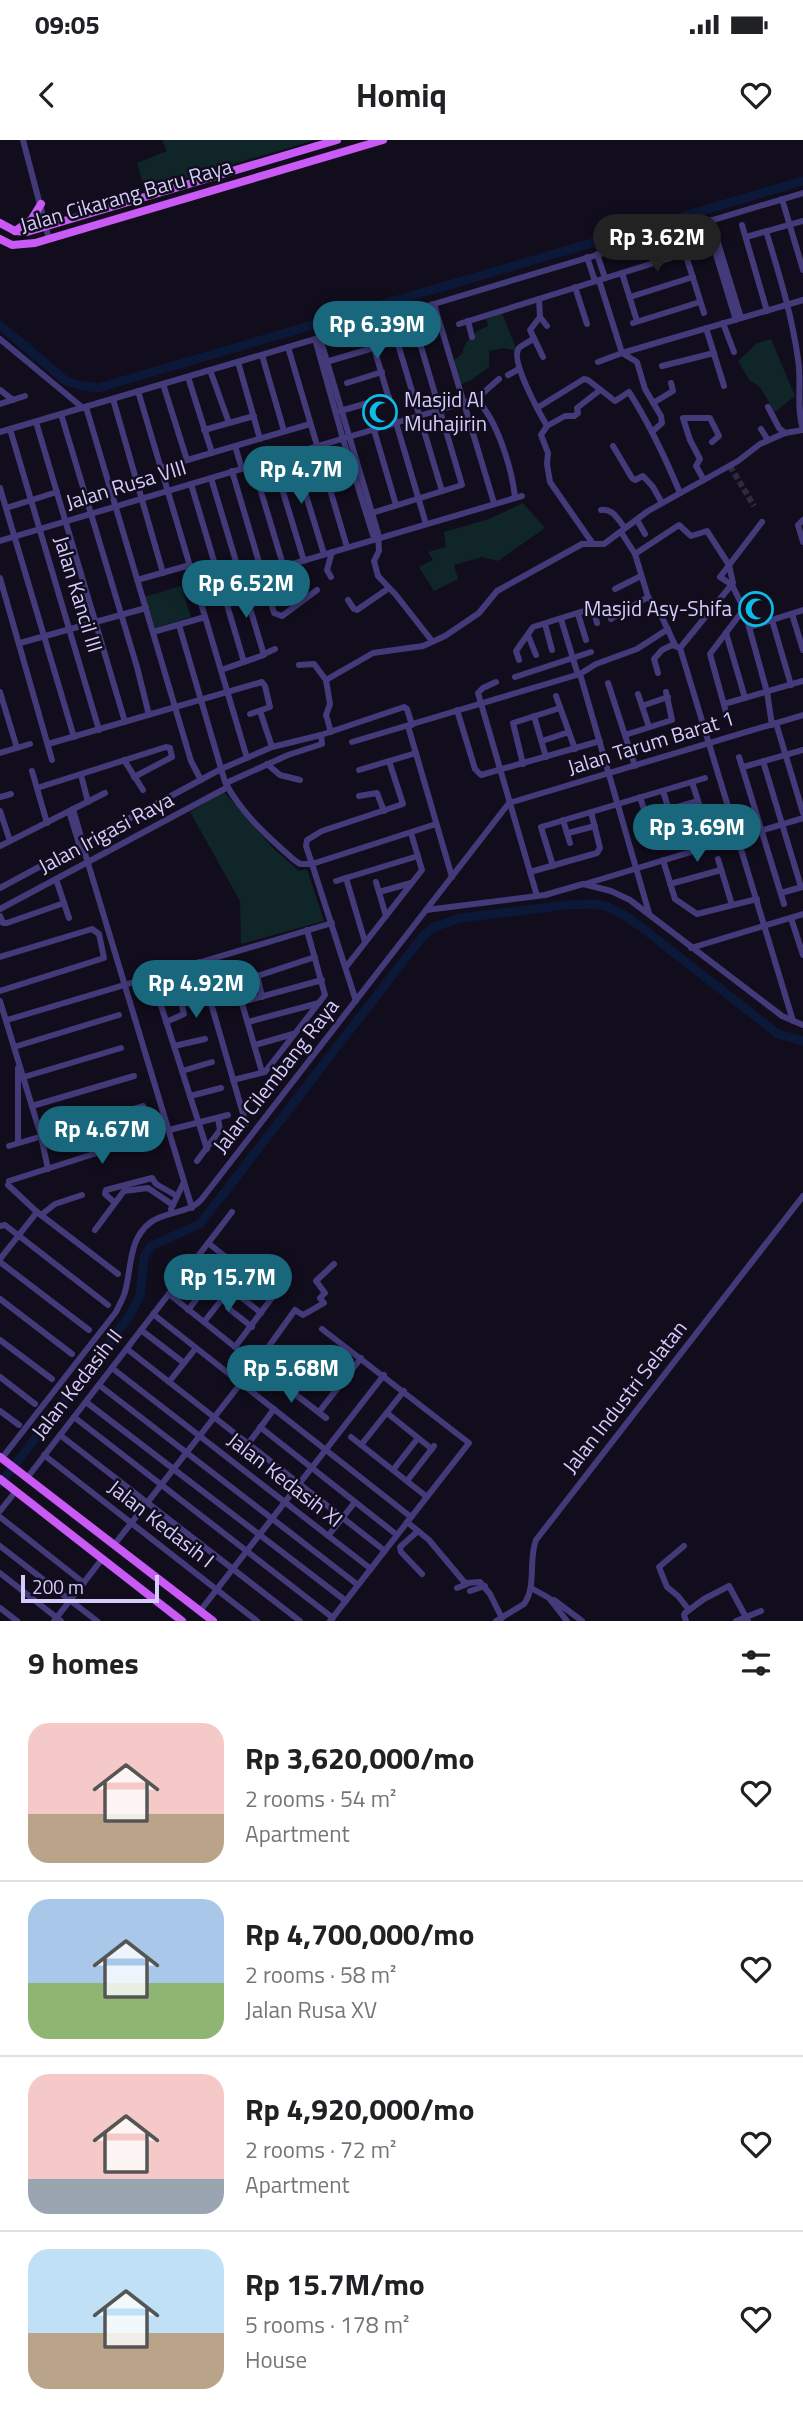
<!DOCTYPE html>
<html lang="en">
<head>
<meta charset="utf-8">
<style>
  body { margin:0; font-family:"Titillium Web",sans-serif; background:#f2f2f2; color:#202124; height:100vh; display:flex; flex-direction:column; font-size:26px; white-space:nowrap }
  * { box-sizing:border-box; margin:0 }
  p { font-size:23px; color:#757577 }
  .icon { flex:none; width:38px; height:38px; fill:none; stroke:currentColor; stroke-width:2; stroke-linecap:round; stroke-linejoin:round }
  .map { position:relative; height:1481px; overflow:hidden }
  .panel { display:flex; flex-direction:column; background:#fff; flex:1 }
  .panel>* { flex:none }
  .scale { position:absolute; left:21px; bottom:18px; width:138px; box-sizing:border-box; padding-left:7px; border:4px solid #d6ccfc; border-top:0; font-size:19px; line-height:24px; white-space:nowrap; color:#d6ccfc; -webkit-text-stroke:5px #110d1d; paint-order:stroke }
  .price { position:absolute; translate:-50% -60px; padding:0 16px; border-radius:24px; background:#18677c; color:#fff; font-size:23px; line-height:46px; filter:drop-shadow(0 2px 4px #0008) }
  .price::after { content:''; position:absolute; left:50%; top:42px; width:21px; height:16px; margin-left:-10px; background:inherit; clip-path:polygon(0 0,100% 0,50% 100%) }
  .price.active { background:#222; color:#fff }
  ul { padding:0; list-style:none }
  li { display:flex; align-items:center; gap:21px; height:175px; padding:0 28px }
  li+li { border-top:2px solid #e0e0e0 }
  li span { display:grid; place-items:center; flex:none; width:196px; height:140px; border-radius:21px; color:#555 }
  li>.icon { margin-inline-start:auto }
  span .icon { width:84px; height:84px; fill:#fffc; stroke-width:1 }
  li b { font-size:30px }
  h2 { display:flex; justify-content:space-between; align-items:center; height:84px; padding:0 28px; font-size:30px }
  .status { display:flex; justify-content:space-between; align-items:center; height:49px; padding:0 35px; background:#fff; direction:ltr }
  .status svg { height:19px; fill:currentColor }
  header { display:flex; justify-content:space-between; align-items:center; height:91px; padding:0 28px; background:#fff; font-size:32px; font-weight:700 }
  .map>svg:first-child { display:block }
  .green { fill:#102527 }
  .lines { fill:none; stroke-linecap:round; stroke-linejoin:round }
  .river { stroke:#0b1838; stroke-width:9 }
  .minor-tunnel { stroke:#2f2a3e; stroke-width:6; stroke-dasharray:6 3; stroke-linecap:butt }
  .minor { stroke:#433b79; stroke-width:6 }
  .major { stroke:#c95af5; stroke-width:8 }
  .labels { text-anchor:middle; stroke-width:5; stroke-linejoin:round; paint-order:stroke }
  .street-label { font-size:21px; fill:#d6ccfc; stroke:#110d1d }
  .poi-label { font-size:21px; fill:#d6ccfc; stroke:#110d1d; text-anchor:start }
</style>
</head>
<body>
<div class="status"><b>09:05</b><svg viewBox="0 0 49 12"><path d="M0 12V9h3v3zM5 12V6h3v6zM10 12V3h3v9zM15 12V0h3v12zM26 1h20v11H26zM47 4h2v5h-2z"/></svg></div>
<header><svg class="icon" aria-label="back" viewBox="0 0 24 24"><path d="M15 5l-7 7 7 7"/></svg>Homiq<svg class="icon" aria-label="heart" viewBox="0 0 24 24"><path d="M12 20l-8-8c-3-5 5-10 8-4 3-6 11-1 8 4z"/></svg></header>
<div class="map">
<svg width="803" height="1481" viewBox="0 0 803 1481">
  <rect width="100%" height="100%" fill="#110d1d"/>
  <g class="green">
    <polygon points="162,0 315,0 145,50 137,23 167,11"/>
    <path d="M 502,173 L 517,211 L 504,208 L 489,211 L 489,227 L 471,240 L 459,245 L 453,221 L 462,214 C 465,199 474,192 488,186 L 486,179 Z"/>
    <polygon points="771,199 795,256 775,272 759,246 749,240 738,221 757,203"/>
    <polygon points="523,363 545,388 498,421 482,417 454,425 458,439 434,451 419,427 433,420 428,412 446,407 444,392 489,379"/>
    <polygon points="181,446 191,477 155,488 144,457"/>
    <polygon points="224,652 272,707 299,731 307,729 324,781 241,804 240,761 190,672"/>
  </g>
  <g class="lines">
    <g class="river">
      <polyline points="0,185 66,241 83,246 98,248 803,41"/>
      <polyline points="0,1344 128,1178 140,1156 144,1117 151,1106 200,1084 422,797 434,787 460,778 566,765 595,764 608,767 626,776 641,787 778,894 803,901"/>
    </g>
    <polyline class="minor-tunnel" points="730,326 754,366"/>
    <g class="minor">
      <polyline points="23,0 49,99"/>
      <polyline points="782,59 803,130"/>
      <polyline points="711,80 741,178"/>
      <polyline points="706,82 736,180"/>
      <polyline points="742,85 767,171"/>
      <path d="M 766,91 C 779,134 792,175 798,219 C 802,243 796,267 803,290"/>
      <polyline points="746,97 803,81"/>
      <polyline points="683,106 704,173"/>
      <polyline points="597,114 605,138"/>
      <polyline points="587,117 595,141"/>
      <polyline points="622,133 637,181"/>
      <polyline points="599,140 622,213 637,222 645,249 661,276 662,283 653,291"/>
      <polyline points="575,147 587,184"/>
      <polyline points="630,157 693,137"/>
      <polyline points="539,159 540,177 530,190 543,217"/>
      <polyline points="540,177 547,186"/>
      <polyline points="468,181 472,197"/>
      <polyline points="633,183 700,162"/>
      <polyline points="723,183 734,212"/>
      <polyline points="459,184 686,113"/>
      <polyline points="706,188 724,246"/>
      <polyline points="320,198 378,393 379,411 374,421 378,436 396,455 432,501"/>
      <polyline points="371,198 426,384"/>
      <polyline points="0,199 83,268"/>
      <polyline points="315,199 343,299 373,395 377,398"/>
      <path d="M 533,199 C 529,202 522,205 519,208 C 509,219 540,274 547,286 L 541,295 L 548,313 L 547,324 L 550,342 L 593,404"/>
      <polyline points="397,201 442,351"/>
      <polyline points="288,207 347,407"/>
      <polyline points="262,215 284,291"/>
      <polyline points="238,222 260,299"/>
      <polyline points="326,222 417,195"/>
      <polyline points="598,222 622,213 803,160"/>
      <polyline points="662,226 714,213"/>
      <polyline points="210,230 229,283"/>
      <polyline points="508,235 519,229"/>
      <polyline points="188,237 212,313"/>
      <polyline points="347,243 382,232"/>
      <polyline points="163,244 187,320"/>
      <polyline points="0,250 13,260"/>
      <polyline points="138,251 247,618"/>
      <polyline points="113,259 163,433"/>
      <polyline points="476,259 499,239"/>
      <polyline points="653,263 673,251 671,243"/>
      <polyline points="0,264 25,256"/>
      <polyline points="86,267 191,621 201,640"/>
      <polyline points="768,267 779,288 785,293"/>
      <path d="M 537,268 L 584,239 L 588,240 L 615,261 L 629,252 C 649,283 665,317 680,353"/>
      <polyline points="340,271 389,257"/>
      <polyline points="61,274 137,527 149,575"/>
      <polyline points="36,282 125,582"/>
      <polyline points="547,286 565,276 574,276 578,273 577,268 600,250"/>
      <polyline points="10,289 99,590"/>
      <polyline points="761,289 768,300"/>
      <polyline points="204,290 254,276"/>
      <polyline points="374,290 396,365"/>
      <polyline points="0,292 434,164"/>
      <polyline points="235,306 242,329"/>
      <polyline points="613,306 632,338 635,340 643,336 653,347 662,363"/>
      <polyline points="293,313 324,414"/>
      <polyline points="273,319 304,421"/>
      <polyline points="253,325 287,438 302,460"/>
      <polyline points="160,328 310,284"/>
      <polyline points="232,331 274,473 282,476 317,450"/>
      <polyline points="211,338 264,515 221,530"/>
      <polyline points="704,340 696,326 700,319 690,300 683,278 710,278 719,296 712,302"/>
      <polyline points="191,344 244,522"/>
      <polyline points="0,348 74,597"/>
      <polyline points="494,363 434,164 803,53"/>
      <polyline points="6,368 57,352"/>
      <path d="M 601,370 C 613,368 618,380 625,388"/>
      <polyline points="372,373 462,345 414,183"/>
      <polyline points="637,380 645,394"/>
      <polyline points="803,380 798,385 803,402"/>
      <polyline points="762,382 720,437 732,445 744,469 767,552 772,585"/>
      <polyline points="621,392 635,414 648,457 660,473 675,505"/>
      <path d="M 0,401 L 476,259 C 497,279 512,329 515,357"/>
      <polyline points="635,414 679,385 691,396 707,391 729,425 733,443 680,508"/>
      <polyline points="331,437 327,430 332,412"/>
      <polyline points="0,438 52,620"/>
      <polyline points="137,440 190,425"/>
      <polyline points="615,449 641,436"/>
      <polyline points="198,452 522,356"/>
      <polyline points="348,460 354,469 357,470 389,448"/>
      <polyline points="578,474 586,500"/>
      <polyline points="792,474 803,510"/>
      <polyline points="561,479 578,535"/>
      <polyline points="611,479 648,457"/>
      <polyline points="772,480 791,545"/>
      <polyline points="545,484 552,510"/>
      <path d="M 179,485 L 225,642 C 241,673 268,697 293,719 L 300,724 L 312,724 L 436,684"/>
      <polyline points="750,487 803,470"/>
      <polyline points="153,492 205,477"/>
      <polyline points="726,493 745,558"/>
      <polyline points="528,495 536,515"/>
      <polyline points="20,503 146,468"/>
      <polyline points="264,514 275,509"/>
      <polyline points="519,520 516,511 533,487 593,468 597,483"/>
      <polyline points="299,525 314,524 326,540"/>
      <polyline points="658,533 654,519 662,510 672,505 680,508 793,881"/>
      <polyline points="580,534 649,773"/>
      <polyline points="515,537 591,512"/>
      <polyline points="496,542 483,548 478,553 537,756"/>
      <polyline points="608,543 635,626"/>
      <polyline points="0,552 17,608"/>
      <polyline points="638,554 649,587"/>
      <polyline points="556,556 575,609"/>
      <polyline points="724,564 803,541"/>
      <polyline points="642,566 668,557"/>
      <polyline points="457,570 475,629 481,635 600,601"/>
      <polyline points="260,571 272,607"/>
      <polyline points="534,576 546,617"/>
      <polyline points="727,576 710,514 744,469"/>
      <polyline points="776,583 803,673"/>
      <polyline points="408,586 452,737"/>
      <polyline points="331,592 326,575 330,564 326,540 373,513 423,506 445,496 479,473 497,451 582,404 604,404 648,371 738,321 760,304 785,293 803,290"/>
      <polyline points="625,595 672,580 666,552"/>
      <polyline points="542,601 569,592"/>
      <polyline points="352,602 580,534 596,524 637,509 668,489"/>
      <polyline points="48,604 262,542 265,546 270,567 250,574"/>
      <polyline points="0,613 30,604"/>
      <polyline points="739,617 784,764"/>
      <polyline points="124,620 143,650"/>
      <polyline points="763,621 801,747"/>
      <polyline points="267,624 280,635 300,640"/>
      <polyline points="523,624 513,583 560,568"/>
      <polyline points="743,627 803,610"/>
      <polyline points="359,630 416,613"/>
      <polyline points="32,631 47,683"/>
      <polyline points="81,635 88,662"/>
      <polyline points="692,642 712,705"/>
      <polyline points="226,643 288,615 322,604 321,595"/>
      <polyline points="37,648 166,607 170,608 172,617 134,637"/>
      <polyline points="663,651 669,670"/>
      <polyline points="359,656 377,653 384,671"/>
      <polyline points="0,657 11,654"/>
      <polyline points="640,657 652,694 655,698 704,683"/>
      <polyline points="509,663 803,575"/>
      <polyline points="73,669 83,704"/>
      <polyline points="0,671 10,701"/>
      <polyline points="69,671 80,707"/>
      <polyline points="660,672 698,661"/>
      <polyline points="563,680 570,703"/>
      <polyline points="568,693 595,686"/>
      <polyline points="0,706 105,653"/>
      <polyline points="84,710 192,1068"/>
      <polyline points="718,719 732,765"/>
      <polyline points="663,720 675,759 697,774 757,759"/>
      <polyline points="553,726 541,687 705,638"/>
      <polyline points="530,732 597,713 600,708 591,672"/>
      <polyline points="346,738 365,802"/>
      <polyline points="56,739 69,778"/>
      <polyline points="336,741 418,716"/>
      <polyline points="376,742 386,776"/>
      <polyline points="585,744 803,678"/>
      <polyline points="670,744 721,730"/>
      <polyline points="0,748 221,629 272,607 321,595 404,567 407,569 412,585"/>
      <polyline points="379,752 411,743"/>
      <polyline points="781,753 802,747"/>
      <polyline points="0,769 228,647"/>
      <polyline points="426,770 545,755 583,744 611,751 630,760 782,876 803,885"/>
      <polyline points="0,776 3,783 7,783 64,763"/>
      <polyline points="791,778 803,815"/>
      <polyline points="691,808 803,774"/>
      <polyline points="0,817 92,789 99,794 104,818 0,851"/>
      <polyline points="199,822 246,984"/>
      <polyline points="346,827 422,730 411,693"/>
      <polyline points="257,835 262,857"/>
      <polyline points="157,853 207,1009"/>
      <polyline points="0,861 41,996 48,1029"/>
      <polyline points="356,861 312,724 306,706 307,700 322,691 403,664 389,621"/>
      <polyline points="242,862 322,840"/>
      <polyline points="161,864 191,854"/>
      <polyline points="7,880 332,783"/>
      <polyline points="166,882 184,874 180,858"/>
      <polyline points="248,882 319,863"/>
      <polyline points="255,905 293,894"/>
      <polyline points="174,906 205,899"/>
      <polyline points="14,907 119,875"/>
      <polyline points="18,928 18,1003"/>
      <polyline points="182,931 212,922"/>
      <polyline points="262,932 236,843 315,817"/>
      <polyline points="24,937 121,908"/>
      <polyline points="233,940 265,932 325,855 307,790"/>
      <polyline points="190,956 221,948"/>
      <polyline points="32,966 134,936"/>
      <polyline points="169,990 228,975"/>
      <polyline points="9,1006 143,966"/>
      <polyline points="197,1021 220,990 218,978"/>
      <polyline points="9,1041 147,997"/>
      <polyline points="8,1045 37,1072 118,1134"/>
      <polyline points="114,1062 105,1054 106,1050 152,1038 156,1044 177,1056"/>
      <polyline points="171,1069 184,1042"/>
      <polyline points="41,1075 55,1064 82,1055"/>
      <polyline points="0,1086 5,1085 108,1165"/>
      <polyline points="95,1090 124,1051 148,1048 173,1065"/>
      <polyline points="208,1103 274,1155 235,1207"/>
      <polyline points="0,1119 37,1072"/>
      <polyline points="0,1122 89,1190"/>
      <polyline points="204,1128 261,1173"/>
      <polyline points="169,1154 240,1211"/>
      <polyline points="0,1159 72,1214"/>
      <polyline points="228,1168 252,1187"/>
      <polyline points="188,1170 215,1136"/>
      <polyline points="153,1174 411,1377"/>
      <polyline points="204,1182 230,1149"/>
      <polyline points="322,1189 469,1303 330,1481"/>
      <polyline points="141,1190 184,1223"/>
      <polyline points="0,1200 52,1239"/>
      <polyline points="127,1209 385,1411"/>
      <polyline points="317,1213 342,1244"/>
      <polyline points="256,1224 326,1278"/>
      <polyline points="112,1228 371,1429"/>
      <polyline points="0,1237 35,1264"/>
      <polyline points="169,1242 196,1208"/>
      <polyline points="99,1245 358,1445"/>
      <polyline points="86,1262 346,1461"/>
      <polyline points="0,1271 19,1285"/>
      <polyline points="319,1272 361,1218"/>
      <polyline points="387,1273 432,1309"/>
      <polyline points="74,1277 333,1478"/>
      <polyline points="260,1287 397,1395"/>
      <polyline points="60,1295 300,1481"/>
      <polyline points="351,1297 427,1357"/>
      <polyline points="248,1304 274,1269"/>
      <polyline points="361,1305 404,1251"/>
      <polyline points="44,1315 257,1481"/>
      <path d="M 2,1318 L 116,1172 C 119,1165 123,1159 125,1152 C 132,1127 128,1099 151,1082 C 166,1071 188,1074 201,1060 L 509,663"/>
      <polyline points="393,1330 418,1298"/>
      <polyline points="27,1338 232,1072"/>
      <polyline points="407,1341 434,1306"/>
      <polyline points="0,1371 16,1351"/>
      <polyline points="0,1377 84,1443"/>
      <polyline points="407,1382 429,1400 465,1443 480,1442 490,1454 502,1478"/>
      <polyline points="418,1391 400,1407 401,1412 422,1434"/>
      <polyline points="328,1396 355,1362"/>
      <polyline points="114,1405 256,1224 295,1170 303,1175 324,1163 320,1158 325,1153 316,1141 334,1124"/>
      <polyline points="0,1406 97,1481"/>
      <polyline points="684,1406 659,1427 667,1447 678,1456 689,1470"/>
      <polyline points="0,1433 61,1481"/>
      <polyline points="457,1448 467,1444"/>
      <polyline points="531,1448 549,1458 567,1481"/>
      <polyline points="470,1451 485,1446"/>
      <polyline points="554,1460 582,1481"/>
      <polyline points="0,1468 17,1481"/>
      <polyline points="200,1471 384,1235"/>
      <polyline points="54,1481 102,1419"/>
      <path d="M 496,1481 L 524,1464 C 537,1446 528,1420 536,1400 L 803,1056"/>
      <polyline points="686,1481 684,1475 685,1473 704,1459 729,1446 748,1481"/>
      <polyline points="736,1481 761,1471"/>
    </g>
    <g class="major">
      <polyline points="0,83 15,91 27,92 337,0"/>
      <polyline points="15,91 31,80 41,64"/>
      <polyline points="0,99 12,105 35,103 383,0"/>
      <polyline points="0,1317 213,1481"/>
      <polyline points="0,1339 182,1481"/>
    </g>
  </g>
  <defs>
    <g id="mosque-ring" transform="scale(1.75)"><circle r="9.5" fill="#110d1d" stroke="#0ebde7" stroke-width="1.5"/><path d="M3.5-4.9A6 6 0 1 0 3.5 4.9A5 5 0 1 1 3.5-4.9Z" fill="#0ebde7"/></g>
  </defs>
  <g fill-rule="evenodd">
    <use href="#mosque-ring" x="380" y="272"/>
    <use href="#mosque-ring" x="756" y="469"/>
  </g>
  <g class="labels">
    <g class="street-label">
      <text transform="translate(126 56) rotate(-16)" y="7">Jalan Cikarang Baru Raya</text>
      <text transform="translate(126 345) rotate(-17)" y="7">Jalan Rusa VIII</text>
      <text transform="translate(78 454) rotate(73)" y="7">Jalan Kancil III</text>
      <text transform="translate(651 603) rotate(-17)" y="7">Jalan Tarum Barat 1</text>
      <text transform="translate(106 693) rotate(-28)" y="7">Jalan Irigasi Raya</text>
      <text transform="translate(276 936) rotate(-52)" y="7">Jalan Cilembang Raya</text>
      <text transform="translate(77 1244) rotate(-52)" y="7">Jalan Kedasih II</text>
      <text transform="translate(625 1257) rotate(-52)" y="7">Jalan Industri Selatan</text>
      <text transform="translate(285 1340) rotate(38)" y="7">Jalan Kedasih XI</text>
      <text transform="translate(161 1384) rotate(38)" y="7">Jalan Kedasih I</text>
    </g>
    <g class="poi-label">
      <text x="404" y="267">Masjid Al<tspan x="404" dy="24">Muhajirin</tspan></text>
      <text x="732" y="476" text-anchor="end">Masjid Asy-Shifa</text>
    </g>
  </g>
</svg>
<div class="scale">200 m</div>
<b class="price active" style="left:657px;top:134px">Rp 3.62M</b>
<b class="price" style="left:377px;top:221px">Rp 6.39M</b>
<b class="price" style="left:301px;top:366px">Rp 4.7M</b>
<b class="price" style="left:246px;top:480px">Rp 6.52M</b>
<b class="price" style="left:697px;top:724px">Rp 3.69M</b>
<b class="price" style="left:196px;top:880px">Rp 4.92M</b>
<b class="price" style="left:102px;top:1026px">Rp 4.67M</b>
<b class="price" style="left:228px;top:1174px">Rp 15.7M</b>
<b class="price" style="left:291px;top:1265px">Rp 5.68M</b>
</div>
<section class="panel">
<h2>9 homes<svg class="icon" aria-label="filters" viewBox="0 0 24 24"><path d="M4 7h16M4 17h16"/><circle cx="9" cy="7" r="2"/><circle cx="15" cy="17" r="2"/></svg></h2>
<ul>
<li><span style="background:linear-gradient(#f6c9c9 65%,#b9a48a 0)"><svg class="icon" aria-label="home" viewBox="0 0 24 24"><path d="M3 11l9-7 9 7M6 9v11h12V9"/></svg></span><div><b>Rp 3,620,000/mo</b><p>2 rooms · 54 m²</p><p>Apartment</p></div><svg class="icon" aria-label="heart" viewBox="0 0 24 24"><path d="M12 20l-8-8c-3-5 5-10 8-4 3-6 11-1 8 4z"/></svg></li>
<li><span style="background:linear-gradient(#a9c7e8 60%,#8fb573 0)"><svg class="icon" aria-label="home" viewBox="0 0 24 24"><path d="M3 11l9-7 9 7M6 9v11h12V9"/></svg></span><div><b>Rp 4,700,000/mo</b><p>2 rooms · 58 m²</p><p>Jalan Rusa XV</p></div><svg class="icon" aria-label="heart" viewBox="0 0 24 24"><path d="M12 20l-8-8c-3-5 5-10 8-4 3-6 11-1 8 4z"/></svg></li>
<li><span style="background:linear-gradient(#f6c9c9 75%,#9aa5b1 0)"><svg class="icon" aria-label="home" viewBox="0 0 24 24"><path d="M3 11l9-7 9 7M6 9v11h12V9"/></svg></span><div><b>Rp 4,920,000/mo</b><p>2 rooms · 72 m²</p><p>Apartment</p></div><svg class="icon" aria-label="heart" viewBox="0 0 24 24"><path d="M12 20l-8-8c-3-5 5-10 8-4 3-6 11-1 8 4z"/></svg></li>
<li><span style="background:linear-gradient(#bfe0f5 60%,#b9a48a 0)"><svg class="icon" aria-label="home" viewBox="0 0 24 24"><path d="M3 11l9-7 9 7M6 9v11h12V9"/></svg></span><div><b>Rp 15.7M/mo</b><p>5 rooms · 178 m²</p><p>House</p></div><svg class="icon" aria-label="heart" viewBox="0 0 24 24"><path d="M12 20l-8-8c-3-5 5-10 8-4 3-6 11-1 8 4z"/></svg></li>
</ul>
</section>
</body>
</html>
